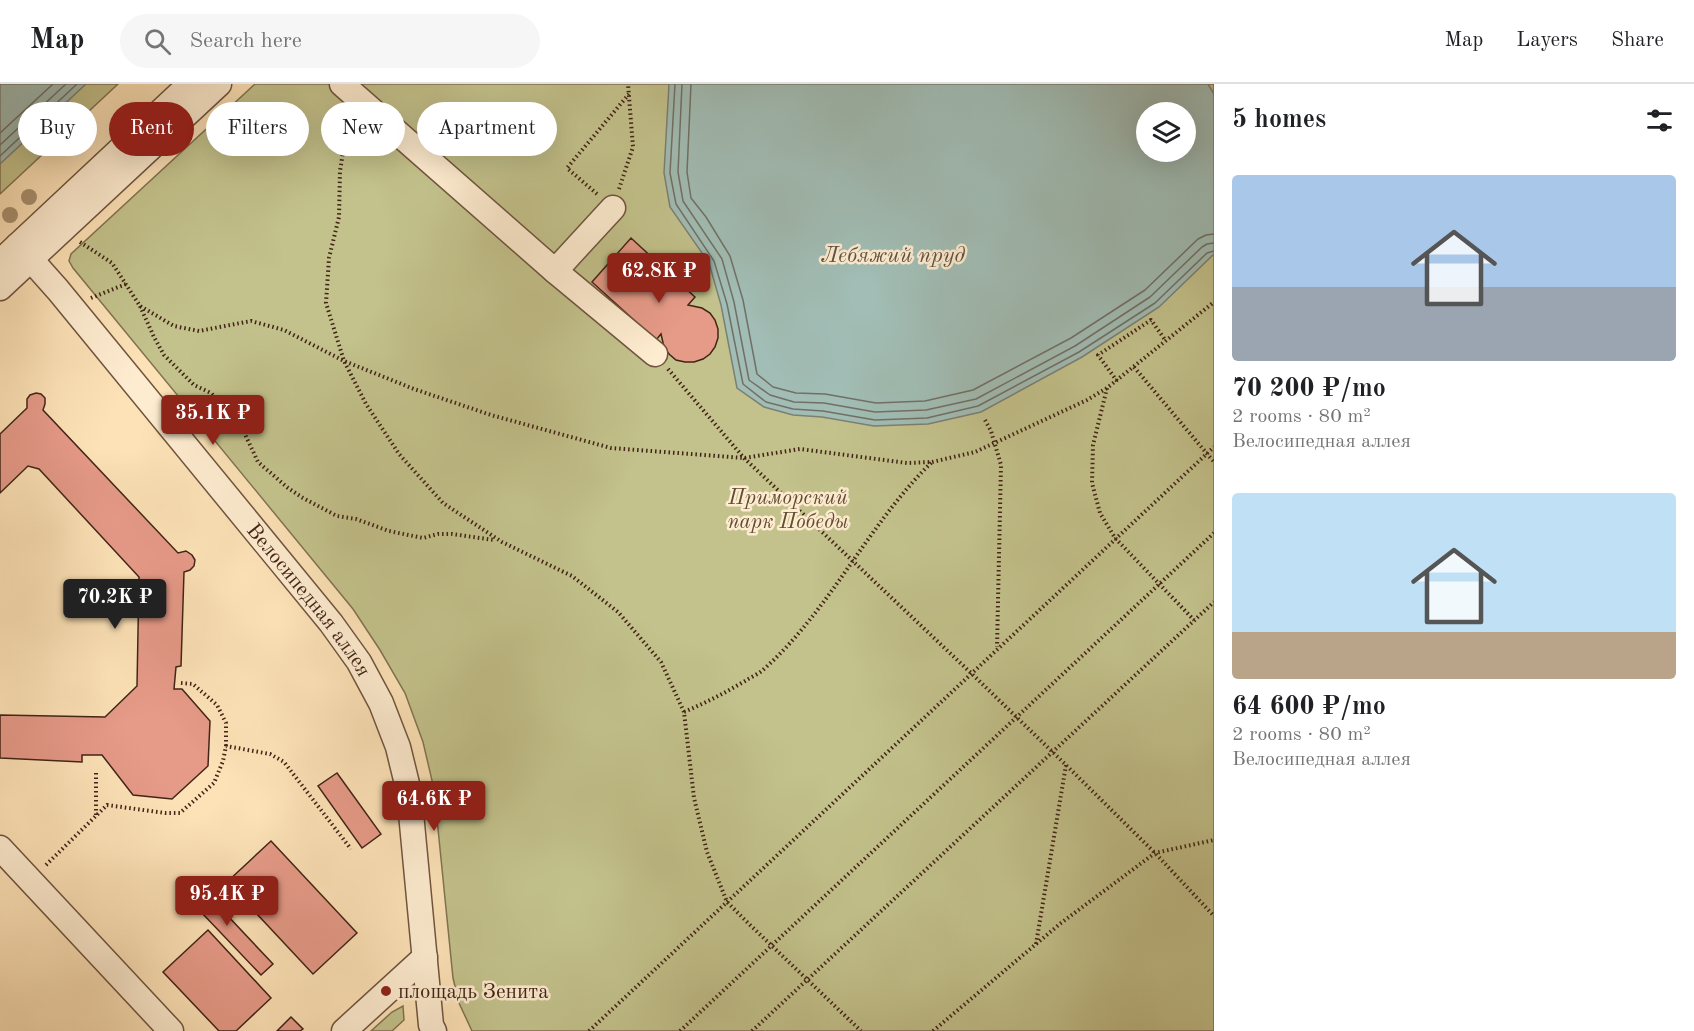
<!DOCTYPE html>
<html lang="en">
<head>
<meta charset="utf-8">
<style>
  body { margin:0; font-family:"Old Standard TT",serif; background:#f6f6f6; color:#202124; height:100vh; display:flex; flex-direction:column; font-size:22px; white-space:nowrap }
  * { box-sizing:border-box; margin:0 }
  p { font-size:20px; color:#757577 }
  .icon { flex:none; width:33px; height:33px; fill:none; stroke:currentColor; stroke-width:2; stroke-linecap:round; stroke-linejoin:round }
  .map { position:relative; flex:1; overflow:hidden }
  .drawer { display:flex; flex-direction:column; background:#fff; width:480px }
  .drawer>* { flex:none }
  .banner { position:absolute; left:18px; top:18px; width:570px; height:54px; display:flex; gap:12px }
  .fabs { position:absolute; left:1136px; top:18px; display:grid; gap:12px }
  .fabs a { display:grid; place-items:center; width:60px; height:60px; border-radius:50%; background:#fff; box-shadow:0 6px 24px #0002; font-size:30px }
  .price { position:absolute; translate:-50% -51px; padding:0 14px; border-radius:6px; background:#8f2418; color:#fff; font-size:20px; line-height:39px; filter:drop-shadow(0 2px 3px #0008) }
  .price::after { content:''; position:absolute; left:50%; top:36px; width:18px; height:14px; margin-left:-9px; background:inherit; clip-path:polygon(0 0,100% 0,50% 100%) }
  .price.active { background:#222; color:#fff }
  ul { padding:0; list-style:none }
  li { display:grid; align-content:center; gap:12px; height:318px; padding:0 18px }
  li span { display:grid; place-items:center; height:186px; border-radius:6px; color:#555 }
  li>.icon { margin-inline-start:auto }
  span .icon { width:108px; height:108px; fill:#fffc; stroke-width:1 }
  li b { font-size:26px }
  h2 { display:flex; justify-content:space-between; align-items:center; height:72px; padding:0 18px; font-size:26px }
  .chip { padding:0 21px; border-radius:27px; background:#fff; box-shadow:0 6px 24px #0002; font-size:21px; line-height:54px }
  .chip.active { background:#8f2418; color:#fff }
  header { display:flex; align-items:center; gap:36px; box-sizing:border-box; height:84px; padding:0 30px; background:#fff; border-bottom:2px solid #e0e0e0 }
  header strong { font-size:28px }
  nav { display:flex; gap:33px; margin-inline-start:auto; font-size:21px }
  .search { width:420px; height:54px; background:#f6f6f6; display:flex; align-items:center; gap:15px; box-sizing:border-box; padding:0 21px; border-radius:33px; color:#757577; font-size:22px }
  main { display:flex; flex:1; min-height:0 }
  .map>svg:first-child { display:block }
  .green { fill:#c3c28c; stroke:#827351; stroke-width:1.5; fill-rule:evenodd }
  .water { fill:#a1bdb5; stroke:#7b8075; stroke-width:1.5; fill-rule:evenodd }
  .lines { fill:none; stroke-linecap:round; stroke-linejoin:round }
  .shore { stroke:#717066; stroke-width:1.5 }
  .building { fill:#e69a88; stroke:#412416; stroke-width:1.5 }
  .minor-casing { stroke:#70543e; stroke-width:27 }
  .path { stroke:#412416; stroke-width:4; stroke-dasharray:1.5 3; stroke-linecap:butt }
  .minor { stroke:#feecd0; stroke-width:24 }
  .tree { fill:#a8906f }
  .poi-dot { fill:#8f2418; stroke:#feecd0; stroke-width:2 }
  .labels { text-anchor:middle; stroke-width:5; stroke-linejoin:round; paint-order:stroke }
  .park-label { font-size:21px; font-style:italic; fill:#624c34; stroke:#feecd0 }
  .street-label { font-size:21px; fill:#412416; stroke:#feecd0 }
  .poi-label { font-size:21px; fill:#412416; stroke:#feecd0; text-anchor:start }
  .water-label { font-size:22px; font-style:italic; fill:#5e5246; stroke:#feecd0 }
</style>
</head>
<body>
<header>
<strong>Map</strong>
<div class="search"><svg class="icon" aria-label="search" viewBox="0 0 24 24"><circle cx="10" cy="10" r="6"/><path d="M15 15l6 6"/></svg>Search here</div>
<nav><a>Map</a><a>Layers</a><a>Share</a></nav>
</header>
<main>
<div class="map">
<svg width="1214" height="947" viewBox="0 0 1214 947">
  <rect width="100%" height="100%" fill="#fde2b7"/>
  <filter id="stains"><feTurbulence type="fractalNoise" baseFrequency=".00333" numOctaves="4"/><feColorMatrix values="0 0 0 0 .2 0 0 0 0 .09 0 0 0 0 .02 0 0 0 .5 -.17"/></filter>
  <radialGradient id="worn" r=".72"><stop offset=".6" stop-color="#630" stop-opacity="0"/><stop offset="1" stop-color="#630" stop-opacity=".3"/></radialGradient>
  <g class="green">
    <polygon points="0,0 118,0 0,110"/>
    <path d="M 255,0 L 1214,0 L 1214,947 L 472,947 L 459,919 L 453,894 L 434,705 L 423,658 L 405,609 L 380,566 L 353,525 L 73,184 L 69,177 L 71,170 ZM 1146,28 L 1185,28 L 1185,68 L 1146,68 Z"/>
    <polygon points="403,922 404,936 392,947 371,947 392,928"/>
  </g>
  <g class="water">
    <polygon points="0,0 86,0 0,80"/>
    <path d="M 669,0 L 1208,0 L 1214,10 L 1214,170 L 1159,223 L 1082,273 L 981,328 L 928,340 L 874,342 L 822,333 L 793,331 L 764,323 L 737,304 L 721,221 L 709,179 L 670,123 L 664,89 ZM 1185,28 L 1185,68 L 1146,68 L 1146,28 Z"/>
  </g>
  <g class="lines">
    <g class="shore">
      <polyline points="675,0 670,89 676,120 714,177 727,220 743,300 766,318 793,325 823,327 875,336 927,334 978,322 1079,268 1155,219 1207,169 1214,167"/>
      <polyline points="682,0 678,88 683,117 722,175 734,218 749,296 770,311 794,318 824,319 875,328 926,326 976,315 1075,262 1150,213 1202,163 1207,160 1214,159"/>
      <polyline points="691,0 687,88 691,114 706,133 730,172 743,216 757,290 773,303 796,309 825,310 876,319 925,317 973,306 1071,254 1145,206 1198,155 1206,151 1214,150"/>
      <polyline points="0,49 53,0"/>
      <polyline points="0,61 66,0"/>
      <polyline points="0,72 77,0"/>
    </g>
  </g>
  <g class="building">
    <polygon points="631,154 695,213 688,221 702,224 710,229 715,236 718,245 718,254 715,263 710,270 703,275 694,278 685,278 676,276 669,270 664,263 661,250 656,256 592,198"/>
    <polygon points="36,309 41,310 45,314 45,320 43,326 178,469 186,467 192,471 195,476 194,482 190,486 184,488 181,582 176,583 174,605 182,605 210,637 208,682 172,715 133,711 102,671 82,671 82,678 0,674 0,631 105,633 137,602 139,493 39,385 28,382 0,409 0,350 27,324 27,315 30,311"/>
    <polygon points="337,689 381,750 362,764 318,702"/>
    <polygon points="271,757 357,849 313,890 227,798"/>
    <polygon points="193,795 273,880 261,891 181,807"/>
    <polygon points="208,846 271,914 236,947 219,947 163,888"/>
    <polygon points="291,933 303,945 300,947 277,947"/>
  </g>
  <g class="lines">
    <g class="minor-casing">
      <g id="minor">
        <polyline points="342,0 555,187 655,270"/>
        <path id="s1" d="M 18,161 L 58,206 L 331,539 L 359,578 L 381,619 L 398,663 L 409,708 L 431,941 L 434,947"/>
        <polyline points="0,178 190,0"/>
        <polyline points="555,187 613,124"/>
        <polyline points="0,204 219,0"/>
        <polyline points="0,764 171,947"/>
        <polyline points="344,947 425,873"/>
      </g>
    </g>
    <g class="path">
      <polyline points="351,36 346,49 340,87 339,133 329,174 326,219 344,277 366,320 399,370 443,419 502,458 572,492 618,528 661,578 684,628 694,714 707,768 727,818 749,840 861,947"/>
      <polyline points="619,105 633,63 628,0"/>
      <polyline points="597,110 567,84 629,10"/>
      <polyline points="80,158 112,179 140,222 174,242 199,247 251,237 284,246 344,277 414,305 491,331 611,364 744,374 800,365 907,379 932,378 975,368 1087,316 1107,304 1214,218"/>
      <polyline points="91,214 126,200"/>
      <polyline points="140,222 154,253 164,271 194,301 211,309 242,344 258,378 288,404 303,414 337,432 356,435 389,447 423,454 438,450 452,450 494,456"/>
      <polyline points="1134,283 1214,378"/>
      <polyline points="668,285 744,374 971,589 1066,681 1155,769 1214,832"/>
      <polyline points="1117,297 1098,271 1151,236 1166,257"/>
      <polyline points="1107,304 1093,361 1092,399 1100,429 1115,454 1194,536"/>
      <polyline points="985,336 991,347 1001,381 997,563"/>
      <polyline points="181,599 193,600 217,621 226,639 226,662"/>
      <path d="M 684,628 C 705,619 725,609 745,597 C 751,593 759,590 764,585 C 831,525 868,440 932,378"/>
      <polyline points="96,731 96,688"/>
      <polyline points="46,781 107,721 165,729 180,729 214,699 223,677 226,662 270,670 284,678 351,765"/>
      <polyline points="1036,860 1066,681"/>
      <polyline points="589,947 1214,363"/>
      <polyline points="680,947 1214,449"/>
      <polyline points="752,947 1214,518"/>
      <polyline points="933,947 1061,839 1155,769 1214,756"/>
    </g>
    <use href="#minor" class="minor"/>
  </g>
  <g class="tree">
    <circle cx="29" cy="113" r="8"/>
    <circle cx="10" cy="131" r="8"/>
  </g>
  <circle class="poi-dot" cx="386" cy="907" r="6"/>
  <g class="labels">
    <g class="park-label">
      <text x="788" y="420">Приморский<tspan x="788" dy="24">парк Победы</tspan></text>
    </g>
    <g class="street-label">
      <text dy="7" stroke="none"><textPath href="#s1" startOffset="459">Велосипедная аллея</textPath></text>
    </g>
    <g class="poi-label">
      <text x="398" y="914">площадь Зенита</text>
    </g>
    <g class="water-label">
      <text x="893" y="178">Лебяжий пруд</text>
    </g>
  </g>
  <rect width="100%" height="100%" filter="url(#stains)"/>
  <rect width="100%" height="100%" fill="url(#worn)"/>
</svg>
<div class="fabs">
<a><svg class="icon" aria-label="layers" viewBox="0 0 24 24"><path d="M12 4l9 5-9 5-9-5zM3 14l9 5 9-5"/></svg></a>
</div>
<b class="price" style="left:659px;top:220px">62.8K ₽</b>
<b class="price" style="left:213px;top:362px">35.1K ₽</b>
<b class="price active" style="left:115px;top:546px">70.2K ₽</b>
<b class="price" style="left:434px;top:748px">64.6K ₽</b>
<b class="price" style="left:227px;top:843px">95.4K ₽</b>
<div class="banner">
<a class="chip">Buy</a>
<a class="chip active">Rent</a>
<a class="chip">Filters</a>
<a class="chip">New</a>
<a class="chip">Apartment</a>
</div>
</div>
<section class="drawer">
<h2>5 homes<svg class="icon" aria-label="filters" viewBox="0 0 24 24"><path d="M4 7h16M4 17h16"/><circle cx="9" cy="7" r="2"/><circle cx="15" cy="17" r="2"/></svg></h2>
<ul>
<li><span style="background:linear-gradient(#a9c7e8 60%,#9aa5b1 0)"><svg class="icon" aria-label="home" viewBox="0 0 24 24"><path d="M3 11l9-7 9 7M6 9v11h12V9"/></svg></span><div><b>70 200 ₽/mo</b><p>2 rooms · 80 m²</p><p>Велосипедная аллея</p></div></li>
<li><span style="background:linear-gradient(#bfe0f5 75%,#b9a48a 0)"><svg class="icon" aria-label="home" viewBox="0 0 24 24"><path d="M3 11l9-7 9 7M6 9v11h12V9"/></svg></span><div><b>64 600 ₽/mo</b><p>2 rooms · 80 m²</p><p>Велосипедная аллея</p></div></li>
</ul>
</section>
</main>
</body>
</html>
